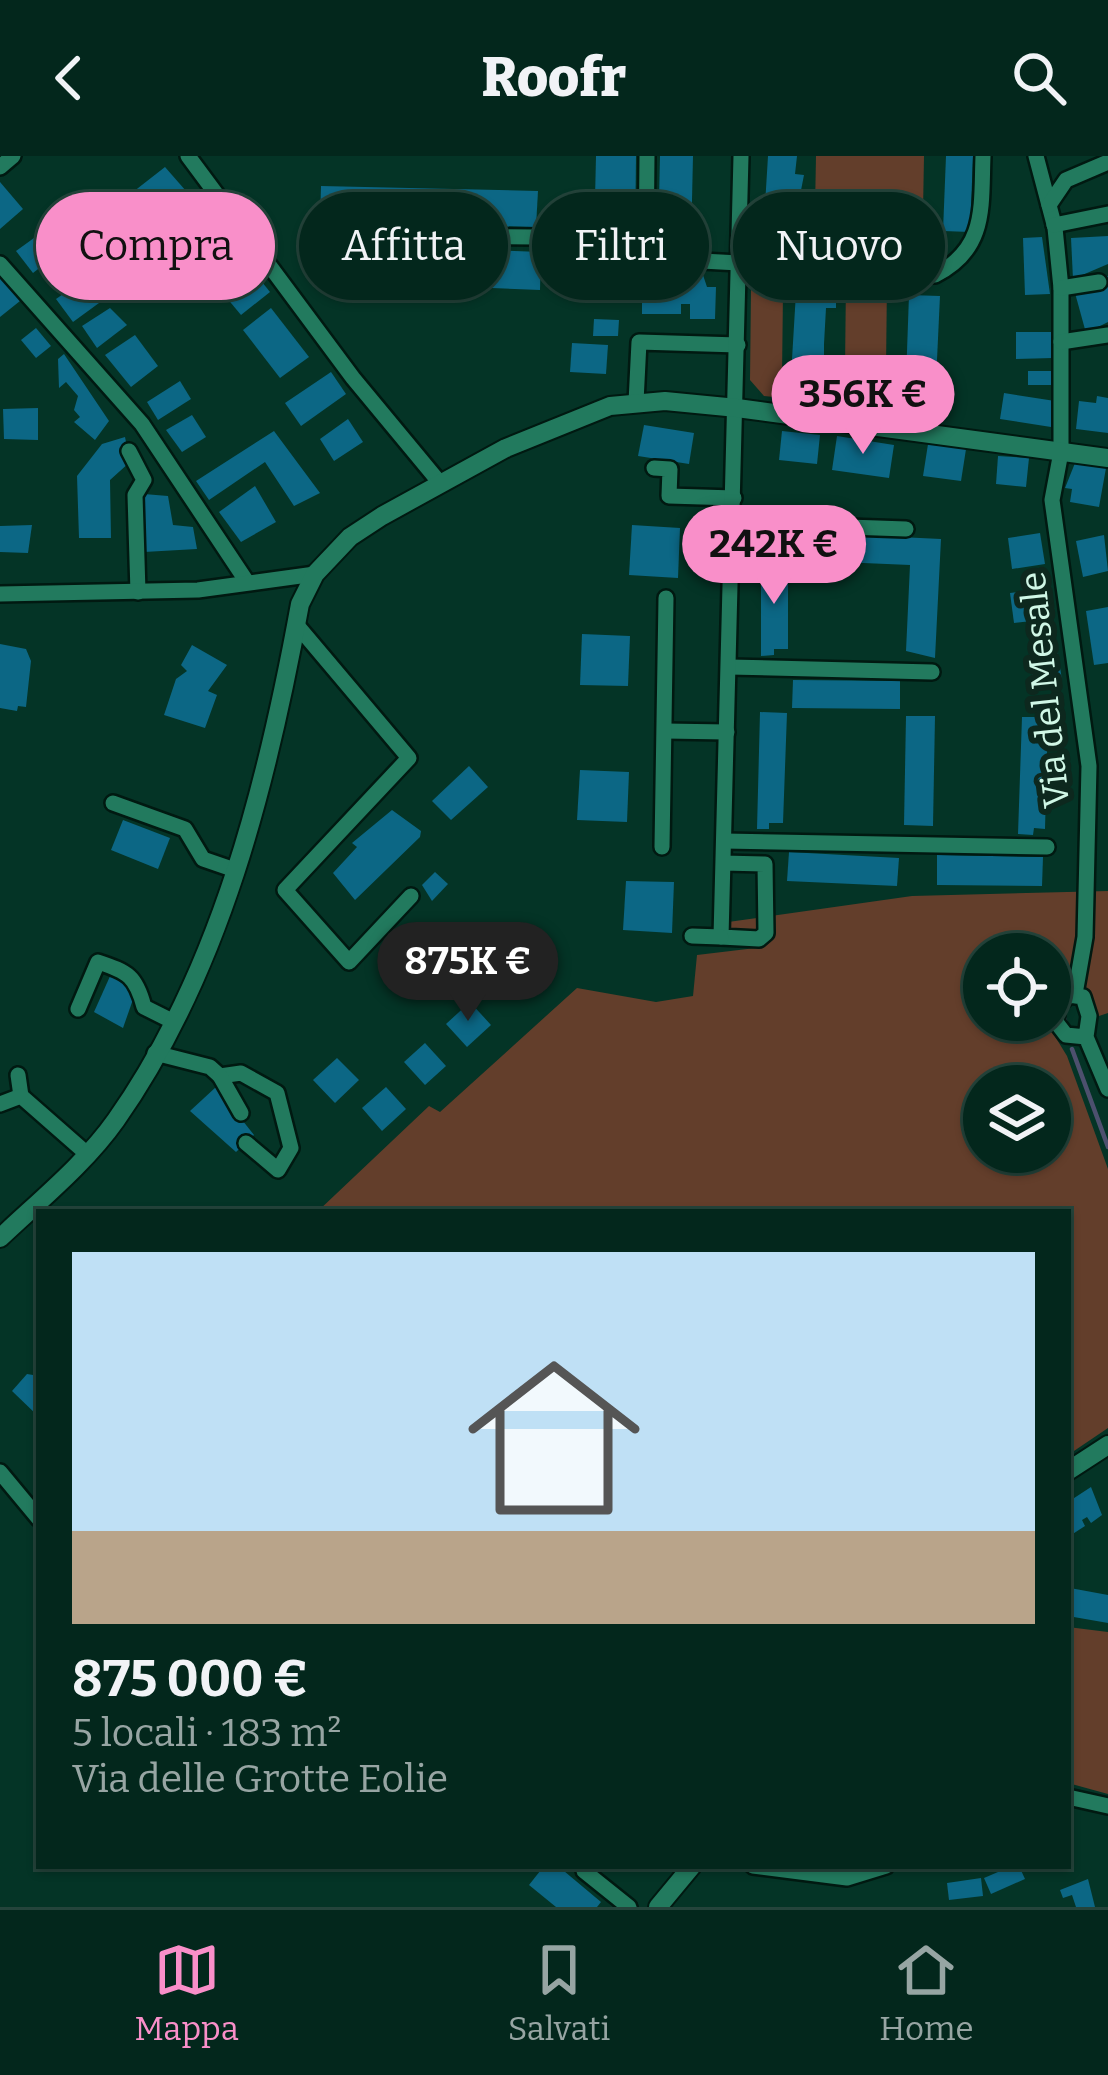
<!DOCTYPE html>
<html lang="it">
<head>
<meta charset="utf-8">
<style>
  body { margin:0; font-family:Bitter,serif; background:#113329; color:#f1f3f6; height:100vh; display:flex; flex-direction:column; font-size:45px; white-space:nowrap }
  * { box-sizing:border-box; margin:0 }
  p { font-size:39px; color:#97a5a3 }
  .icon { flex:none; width:66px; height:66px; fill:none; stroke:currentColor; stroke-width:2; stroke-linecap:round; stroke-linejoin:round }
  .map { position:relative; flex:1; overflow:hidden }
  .details { position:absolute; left:36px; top:1053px; width:1035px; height:660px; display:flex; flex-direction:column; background:#03271c; border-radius:0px; box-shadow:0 3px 9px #0004,0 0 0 3px #24443b }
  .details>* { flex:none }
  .hud { position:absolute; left:36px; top:36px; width:1038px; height:108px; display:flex; gap:24px }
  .tools { position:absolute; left:963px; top:777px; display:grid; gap:24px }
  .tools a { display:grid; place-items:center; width:108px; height:108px; border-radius:50%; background:#03271c; box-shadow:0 3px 9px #0004,0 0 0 3px #24443b; font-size:60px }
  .price { position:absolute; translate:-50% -102px; padding:0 27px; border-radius:42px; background:#f98fc9; color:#111; font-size:39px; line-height:78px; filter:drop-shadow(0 3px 6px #0008) }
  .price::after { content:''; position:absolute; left:50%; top:72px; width:36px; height:27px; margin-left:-18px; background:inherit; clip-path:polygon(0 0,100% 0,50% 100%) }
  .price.on { background:#222; color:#fff }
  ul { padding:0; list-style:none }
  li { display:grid; align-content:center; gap:24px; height:636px; padding:0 36px }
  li+li { border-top:3px solid #24443b }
  li span { display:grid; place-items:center; height:372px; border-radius:0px; color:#555 }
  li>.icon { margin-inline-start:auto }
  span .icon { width:216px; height:216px; fill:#fffc; stroke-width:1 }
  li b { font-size:51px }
  .chip { padding:0 42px; border-radius:54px; background:#03271c; box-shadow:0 3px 9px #0004,0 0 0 3px #24443b; font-size:42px; line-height:108px }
  .chip.on { background:#f98fc9; color:#111 }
  header { display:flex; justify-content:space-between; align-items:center; height:156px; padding:0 36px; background:#03271c; font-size:54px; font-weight:800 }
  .tabs { display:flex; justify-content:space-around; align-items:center; height:168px; border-top:3px solid #24443b; background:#03271c; font-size:33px; color:#97a5a3 }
  .tabs a { display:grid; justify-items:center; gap:6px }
  .tabs .on { color:#f98fc9 }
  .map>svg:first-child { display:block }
  .green { fill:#633e2b; fill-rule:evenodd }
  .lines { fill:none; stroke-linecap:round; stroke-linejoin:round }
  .stream { stroke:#4d506e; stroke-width:4.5 }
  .building { fill:#0c6785 }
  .minor-casing { stroke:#011911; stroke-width:20 }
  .tertiary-casing { stroke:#011911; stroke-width:22 }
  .minor { stroke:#227a5e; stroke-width:15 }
  .tertiary { stroke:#227a5e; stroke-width:18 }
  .labels { text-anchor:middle; stroke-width:12; stroke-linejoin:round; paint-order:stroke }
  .street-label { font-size:36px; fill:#d0f7e6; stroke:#0d281e }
</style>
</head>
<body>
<header><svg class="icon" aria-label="back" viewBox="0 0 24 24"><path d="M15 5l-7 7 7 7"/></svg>Roofr<svg class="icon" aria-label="search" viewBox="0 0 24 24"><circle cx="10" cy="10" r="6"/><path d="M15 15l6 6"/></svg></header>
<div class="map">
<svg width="1108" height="1751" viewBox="0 0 1108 1751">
  <rect width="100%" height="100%" fill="#043426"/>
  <g class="green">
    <polygon points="816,0 924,0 923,55 815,53"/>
    <polygon points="761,122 841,123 841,136 783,136 782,221 795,223 803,244 764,240 750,224 751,133"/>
    <polygon points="846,124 887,124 886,213 845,212"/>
    <path d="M 1108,735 L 1108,857 L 1096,861 L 1086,833 L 1069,829 L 1050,845 L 1050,798 L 984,798 L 984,864 L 1045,864 L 1067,900 L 1108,1013 L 1108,1272 L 1068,1299 L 1068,1056 L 317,1056 L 429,950 L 440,956 L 577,832 L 656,846 L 693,840 L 697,799 L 764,791 L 721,767 L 912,740 ZM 984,930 L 1050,930 L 1050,996 L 984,996 Z"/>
    <polygon points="1068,1471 1108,1476 1108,1638 1068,1627"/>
  </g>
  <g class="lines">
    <g class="stream">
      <polyline points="1052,812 1057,832"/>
      <polyline points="1064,862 1065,865"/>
      <polyline points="1072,893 1108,991"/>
    </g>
  </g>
  <g class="building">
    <polygon points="596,0 636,0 635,87 594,86"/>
    <polygon points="660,0 693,0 691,88 658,87"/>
    <polygon points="768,0 797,0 795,18 804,19 794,70 838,72 839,63 847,63 847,71 868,72 866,104 762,98"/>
    <polygon points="946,0 973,0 970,76 943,75"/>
    <polygon points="165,11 186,35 143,66 124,43"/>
    <polygon points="0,26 23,53 0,73"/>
    <polygon points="321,30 538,35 536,71 320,66"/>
    <polygon points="197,49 235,97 200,125 188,111 199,99 173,69"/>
    <polygon points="92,62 110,83 96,92 101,98 93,103 88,96 81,101 71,87 77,83 72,76"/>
    <polygon points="45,74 61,95 33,117 16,95"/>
    <polygon points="892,74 941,76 940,106 871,102 872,75"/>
    <polygon points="1108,80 1108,108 1073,123 1071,82"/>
    <polygon points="1042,81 1050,138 1025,139 1023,82"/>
    <polygon points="347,88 541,96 540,134 345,126"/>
    <polygon points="246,106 270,136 241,159 216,129"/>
    <polygon points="576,112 701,113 707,131 716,131 715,163 690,163 690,148 681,148 681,158 642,158 642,141 635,141 635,136 575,135"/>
    <polygon points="2,117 25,141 0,161 0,119"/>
    <polygon points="1108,120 1108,166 1086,177 1075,137"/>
    <polygon points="82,125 99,147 73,166 56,143"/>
    <polygon points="796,136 836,143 836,152 826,152 824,188 824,213 833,213 833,223 791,220"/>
    <polygon points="909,139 940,140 936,225 906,223"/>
    <polygon points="110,152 127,169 97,192 82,170"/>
    <polygon points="271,152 309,201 280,222 243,174"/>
    <polygon points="594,163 619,164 618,180 593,180"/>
    <polygon points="36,172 51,190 36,202 21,184"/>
    <polygon points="1016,176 1054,176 1053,202 1016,203"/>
    <polygon points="135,179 158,210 131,231 105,199"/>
    <polygon points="572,187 608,189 606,218 570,216"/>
    <polygon points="64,198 109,265 95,284 74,266 80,261 74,254 78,240 66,226 59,232 58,203"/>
    <polygon points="1028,215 1055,215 1054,229 1028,229"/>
    <polygon points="331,216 346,238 301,270 285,247"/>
    <polygon points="180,225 191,243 158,264 147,246"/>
    <polygon points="1004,237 1055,245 1051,271 1000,263"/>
    <polygon points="1097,240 1108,242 1108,277 1076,273 1079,245 1096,247"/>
    <polygon points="38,252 38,284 4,283 3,253"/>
    <polygon points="192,259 206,281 182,296 166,274"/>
    <polygon points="348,263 363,286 334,305 320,283"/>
    <polygon points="644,269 694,277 689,308 638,300"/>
    <polygon points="274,275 320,337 294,350 265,306 209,344 196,325"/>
    <polygon points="782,275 820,279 817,308 779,304"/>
    <polygon points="837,280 894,289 889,322 832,314"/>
    <polygon points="125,281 130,306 110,324 111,382 79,382 77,320 102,288"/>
    <polygon points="928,288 966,293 961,325 923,320"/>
    <polygon points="998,300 1029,302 1026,331 996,328"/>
    <polygon points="1075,307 1106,312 1099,351 1070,346 1072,333 1065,332"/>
    <polygon points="255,330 276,366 241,386 219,356"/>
    <polygon points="144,338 168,340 173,369 193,371 197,393 144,396"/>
    <polygon points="32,369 28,397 0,396 0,370"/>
    <polygon points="632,369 680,372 678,422 629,419"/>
    <polygon points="795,376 941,383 935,502 906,495 910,409 793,404"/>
    <polygon points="1040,377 1045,408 1012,413 1008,382"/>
    <polygon points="1104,379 1108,415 1083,421 1076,385"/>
    <polygon points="761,402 775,402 776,410 788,410 788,493 774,493 774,499 761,500"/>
    <polygon points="1047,432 1050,463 1014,467 1010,437"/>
    <polygon points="1108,451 1108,507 1094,509 1086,455"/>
    <polygon points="582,478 630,480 628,530 580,529"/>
    <polygon points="1056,486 1062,524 1034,529 1028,491"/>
    <polygon points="0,488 26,493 31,505 26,551 18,550 17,555 0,552"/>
    <polygon points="192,489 227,509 208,535 217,539 205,572 164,559 176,523 187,515 181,509"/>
    <polygon points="793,524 900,525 900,553 792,552"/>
    <polygon points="760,556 787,557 783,667 769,667 769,673 757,673"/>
    <polygon points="906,560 935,560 933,670 904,669"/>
    <polygon points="1022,561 1048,561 1045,673 1034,672 1033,679 1018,678"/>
    <polygon points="469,610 488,631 451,664 432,645"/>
    <polygon points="580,614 629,616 627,666 577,664"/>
    <polygon points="392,654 421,675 420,681 355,744 333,717 357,691 352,687"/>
    <polygon points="123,664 170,682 158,713 111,694"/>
    <polygon points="789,696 899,702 897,730 787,725"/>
    <polygon points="937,699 1043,701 1042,730 937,729"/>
    <polygon points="435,716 448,728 432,745 422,729"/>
    <polygon points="626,725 674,726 672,777 623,774"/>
    <polygon points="405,785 426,805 403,827 383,806"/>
    <polygon points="111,818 137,832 123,872 94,856"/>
    <polygon points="470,846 491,869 467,891 446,868"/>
    <polygon points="425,887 446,910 425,929 404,906"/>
    <polygon points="337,902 359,924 335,947 313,924"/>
    <polygon points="216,931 254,979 236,996 190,955"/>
    <polygon points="386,931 406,953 382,975 362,952"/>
    <polygon points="27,1218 39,1220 39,1261 12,1235"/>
    <polygon points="1091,1331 1102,1359 1091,1367 1087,1361 1082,1364 1085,1370 1068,1381 1068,1346"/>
    <polygon points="1070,1432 1108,1439 1108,1467 1068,1460"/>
    <polygon points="544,1710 558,1710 601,1746 597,1751 556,1751 529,1729"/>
    <polygon points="1012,1710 1019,1710 1025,1723 991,1738 984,1722"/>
    <polygon points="981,1722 983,1740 949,1744 947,1727"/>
    <polygon points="1088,1723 1095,1751 1076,1751 1072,1739 1063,1742 1060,1734"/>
  </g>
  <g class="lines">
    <g class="minor-casing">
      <g id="minor">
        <polyline points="188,0 353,222 440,327"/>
        <polyline points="1036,0 1055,72 1061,132 1061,296 1052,344 1089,610 1085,781 1075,838"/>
        <polyline points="0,11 13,0"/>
        <polyline points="1049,49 1066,24 1108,6"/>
        <polyline points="1054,69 1108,58"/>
        <polyline points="325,80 535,81 573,98 739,107"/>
        <polyline points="646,102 647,0"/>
        <polyline points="0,108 142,268 247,426"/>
        <path d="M 739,114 L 935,119 C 987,93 981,51 983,0"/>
        <polyline points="1061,132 1099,126"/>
        <polyline points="1061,186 1108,179"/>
        <polyline points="636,246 639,186 738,189"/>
        <polyline points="129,295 144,324 135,339 138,436"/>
        <polyline points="654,312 670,313 669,340 734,342"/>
        <polyline points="733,367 906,373"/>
        <polyline points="0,438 198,434 315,418"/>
        <polyline points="296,468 409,602 285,734 349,806 411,740"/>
        <polyline points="729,511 932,516"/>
        <polyline points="665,575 727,576"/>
        <polyline points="113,647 185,673 203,703 235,714"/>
        <polyline points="724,685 1047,691"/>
        <polyline points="662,691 666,442"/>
        <polyline points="723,707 765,708 766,777 759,783 721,781 741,0"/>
        <polyline points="692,780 721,781"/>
        <path d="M 78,853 L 98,806 C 128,816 136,820 144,851 L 172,865"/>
        <polyline points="1086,881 1066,879 1056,866 1058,850 1069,839 1083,841 1089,860 1086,881 1108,933"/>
        <polyline points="155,897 210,911 220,920 241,917 277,937 291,992 278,1014 246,987"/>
        <polyline points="18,919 21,940"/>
        <polyline points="220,920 241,957"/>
        <polyline points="0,948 21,940 86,997"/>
        <polyline points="0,1316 39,1363"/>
        <polyline points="1068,1641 1108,1650"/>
        <polyline points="753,1710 847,1722 886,1710"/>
        <polyline points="584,1715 629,1751"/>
      </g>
    </g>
    <g class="tertiary-casing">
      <g id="tertiary">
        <path d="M 0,1082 C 39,1045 85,1008 116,964 C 221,815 268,624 300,448 L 315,418 L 350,381 L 382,360 L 506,292 L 610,250 L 665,245 L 737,252 L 1108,302"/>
        <polyline points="1068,1315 1108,1289"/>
        <polyline points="658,1751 692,1710"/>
      </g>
    </g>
    <use href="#minor" class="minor"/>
    <use href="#tertiary" class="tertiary"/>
  </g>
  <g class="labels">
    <g class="street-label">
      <text transform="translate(1044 534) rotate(-96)" y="13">Via del Mesale</text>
    </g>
  </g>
</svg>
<div class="tools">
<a><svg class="icon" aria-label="locate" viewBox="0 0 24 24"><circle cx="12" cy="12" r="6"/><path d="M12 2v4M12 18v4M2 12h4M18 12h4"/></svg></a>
<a><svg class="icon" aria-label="layers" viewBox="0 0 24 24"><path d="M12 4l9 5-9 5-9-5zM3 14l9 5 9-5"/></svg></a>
</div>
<b class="price" style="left:863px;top:301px">356K €</b>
<b class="price" style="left:774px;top:451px">242K €</b>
<b class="price on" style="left:468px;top:868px">875K €</b>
<div class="hud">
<a class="chip on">Compra</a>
<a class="chip">Affitta</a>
<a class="chip">Filtri</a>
<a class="chip">Nuovo</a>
</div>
<section class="details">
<ul>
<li><span style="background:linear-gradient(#bfe0f5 75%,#b9a48a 0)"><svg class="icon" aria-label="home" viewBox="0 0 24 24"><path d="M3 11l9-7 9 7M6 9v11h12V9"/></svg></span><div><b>875 000 €</b><p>5 locali · 183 m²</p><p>Via delle Grotte Eolie</p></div></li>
</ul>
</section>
</div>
<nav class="tabs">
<a class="on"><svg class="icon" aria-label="map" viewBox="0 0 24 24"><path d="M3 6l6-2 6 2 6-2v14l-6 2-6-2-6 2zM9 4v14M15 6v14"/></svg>Mappa</a>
<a><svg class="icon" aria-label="saved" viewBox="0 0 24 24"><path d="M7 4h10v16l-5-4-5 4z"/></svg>Salvati</a>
<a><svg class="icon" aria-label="home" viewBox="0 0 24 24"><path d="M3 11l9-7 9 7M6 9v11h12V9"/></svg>Home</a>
</nav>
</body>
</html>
